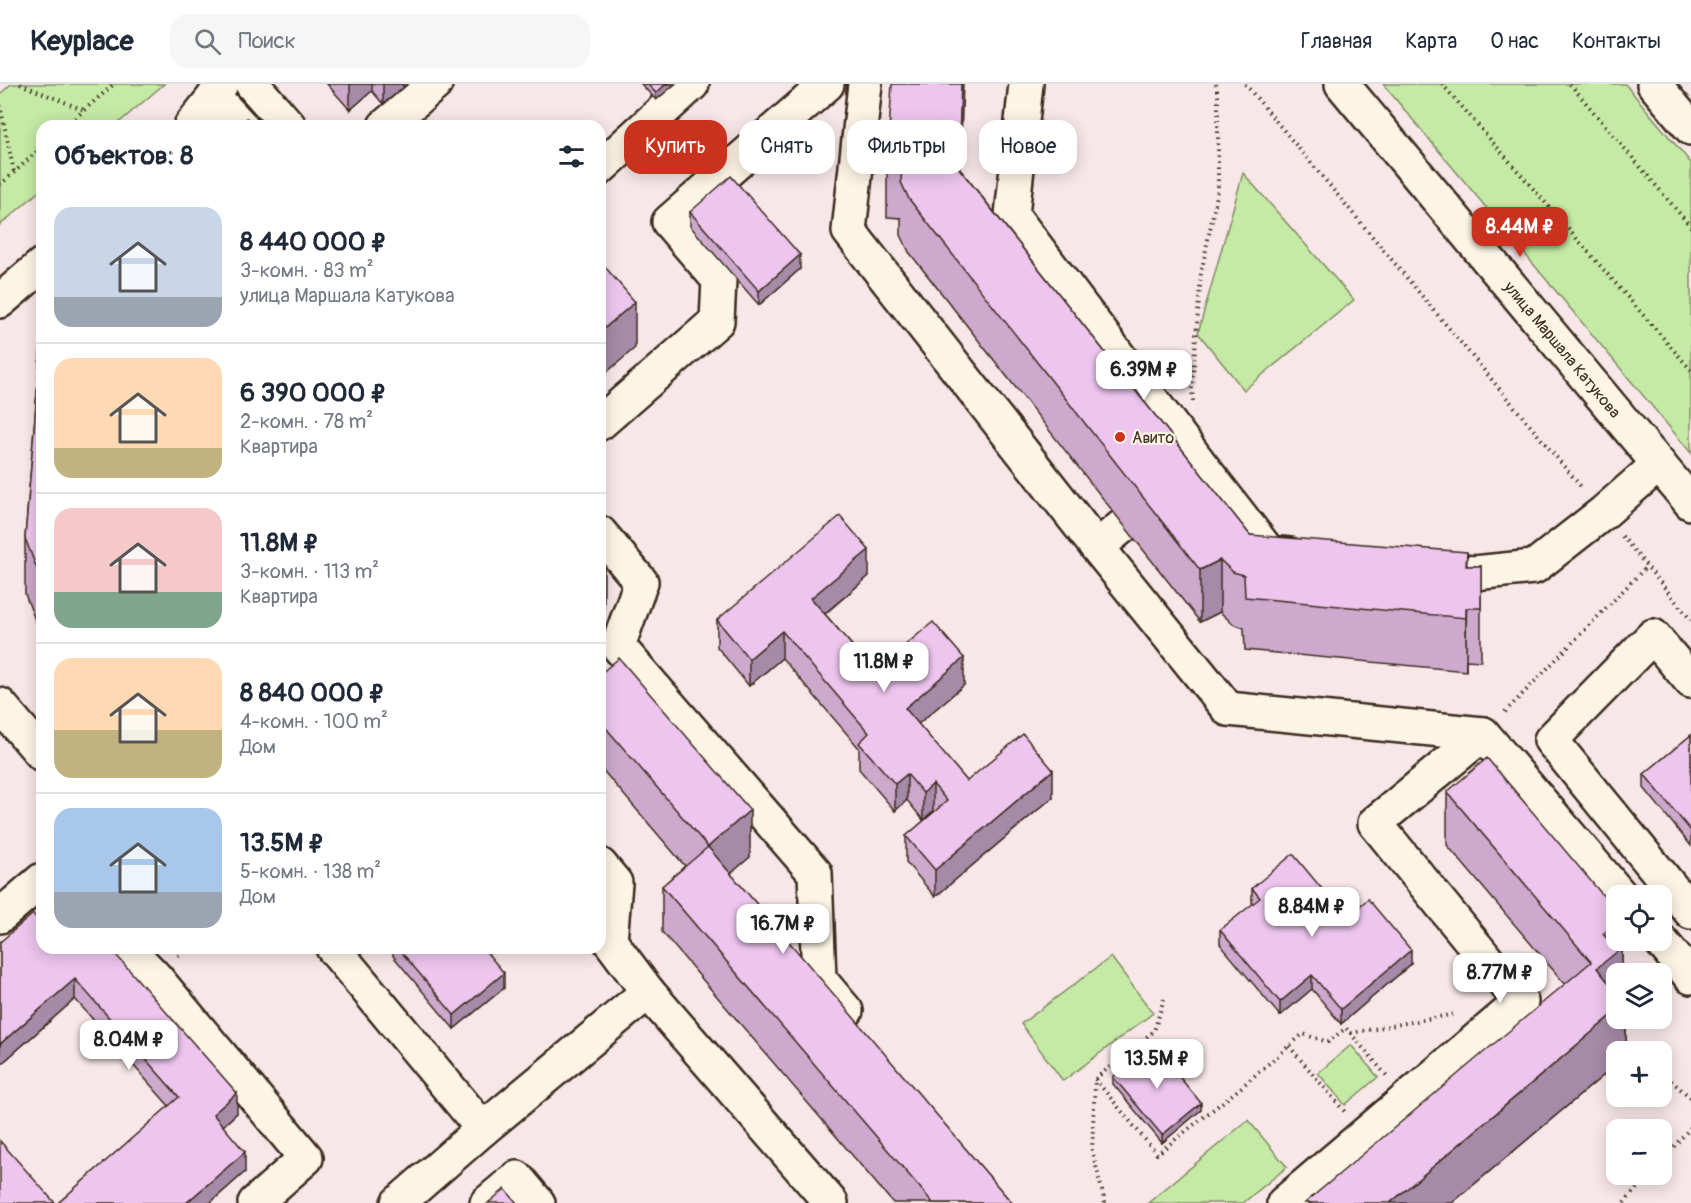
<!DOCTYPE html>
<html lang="ru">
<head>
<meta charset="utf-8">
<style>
  body { margin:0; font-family:Pangolin,sans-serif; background:#f6f6f7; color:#1f2937; height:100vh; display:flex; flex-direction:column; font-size:22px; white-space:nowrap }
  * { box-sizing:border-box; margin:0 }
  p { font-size:20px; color:#747a83 }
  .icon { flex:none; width:33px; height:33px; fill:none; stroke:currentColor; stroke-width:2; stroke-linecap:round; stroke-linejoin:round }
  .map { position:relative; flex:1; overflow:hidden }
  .side { position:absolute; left:36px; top:36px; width:570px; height:834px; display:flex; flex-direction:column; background:#fff; border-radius:18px; box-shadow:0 3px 15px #0003 }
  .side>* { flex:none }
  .hud { position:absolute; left:624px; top:36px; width:570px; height:54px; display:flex; gap:12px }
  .controls { position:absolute; left:1606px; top:801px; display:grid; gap:12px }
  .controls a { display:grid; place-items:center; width:66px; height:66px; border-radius:12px; background:#fff; box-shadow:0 3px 15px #0003; font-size:30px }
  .price { position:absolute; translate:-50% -51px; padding:0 14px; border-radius:12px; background:#fff; color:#222; font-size:20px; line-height:39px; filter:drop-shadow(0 2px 3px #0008) }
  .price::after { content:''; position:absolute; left:50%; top:36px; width:18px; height:14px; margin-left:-9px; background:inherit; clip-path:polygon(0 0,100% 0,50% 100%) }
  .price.selected { background:#c8321e; color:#fff }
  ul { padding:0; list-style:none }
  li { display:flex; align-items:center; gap:18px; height:150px; padding:0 18px }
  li+li { border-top:2px solid #e0e1e3 }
  li span { display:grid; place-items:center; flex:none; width:168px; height:120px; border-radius:18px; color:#555 }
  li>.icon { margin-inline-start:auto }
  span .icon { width:72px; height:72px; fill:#fffc; stroke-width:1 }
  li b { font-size:26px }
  h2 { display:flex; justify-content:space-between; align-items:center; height:72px; padding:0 18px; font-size:26px }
  .chip { padding:0 21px; border-radius:18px; background:#fff; box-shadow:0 3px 15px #0003; font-size:21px; line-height:54px }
  .chip.selected { background:#c8321e; color:#fff }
  header { display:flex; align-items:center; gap:36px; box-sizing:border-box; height:84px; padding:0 30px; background:#fff; border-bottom:2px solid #e0e1e3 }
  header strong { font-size:28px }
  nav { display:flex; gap:33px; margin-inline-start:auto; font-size:21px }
  .search { width:420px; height:54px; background:#f6f6f7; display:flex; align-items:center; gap:15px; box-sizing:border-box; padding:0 21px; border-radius:18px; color:#747a83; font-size:22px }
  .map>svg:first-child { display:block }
  .green { fill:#c4eaa5; stroke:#808a62; stroke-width:1.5 }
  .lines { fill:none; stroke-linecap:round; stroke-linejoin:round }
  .minor-casing { stroke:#3b2a1e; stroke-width:38 }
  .major-casing { stroke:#3b2a1e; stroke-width:38 }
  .path { stroke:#3b2a1e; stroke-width:4; stroke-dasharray:1.5 4.5; stroke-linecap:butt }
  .minor { stroke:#fcf5e5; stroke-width:33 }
  .major { stroke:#fcf5e5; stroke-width:33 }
  .wall { fill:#cca9cd; stroke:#3b2a1e; stroke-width:1.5 }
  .shaded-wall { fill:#a68aa7; stroke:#3b2a1e; stroke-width:1.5 }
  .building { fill:#edc5ee; stroke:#3b2a1e; stroke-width:1.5 }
  .poi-dot { fill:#c8321e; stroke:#fcf5e5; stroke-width:2 }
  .labels { text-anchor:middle; stroke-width:4.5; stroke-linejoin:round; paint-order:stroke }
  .street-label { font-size:16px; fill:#3b2a1e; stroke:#fcf5e5 }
  .poi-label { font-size:16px; fill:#3b2a1e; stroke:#fcf5e5; text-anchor:start }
</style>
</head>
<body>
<header>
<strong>Keyplace</strong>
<div class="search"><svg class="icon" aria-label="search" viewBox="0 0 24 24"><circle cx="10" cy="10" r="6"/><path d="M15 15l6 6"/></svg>Поиск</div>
<nav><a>Главная</a><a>Карта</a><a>О нас</a><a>Контакты</a></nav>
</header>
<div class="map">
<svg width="1691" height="1119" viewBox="0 0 1691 1119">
  <rect width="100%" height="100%" fill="#f8e7e8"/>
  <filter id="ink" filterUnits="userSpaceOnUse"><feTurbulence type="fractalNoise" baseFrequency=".0167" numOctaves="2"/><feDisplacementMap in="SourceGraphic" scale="12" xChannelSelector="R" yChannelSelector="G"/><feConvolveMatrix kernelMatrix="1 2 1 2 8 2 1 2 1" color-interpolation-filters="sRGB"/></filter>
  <g filter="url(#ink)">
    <g class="green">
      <polygon points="11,0 164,0 115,42 42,42 42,105 0,141 0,10"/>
      <polygon points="1383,0 1625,0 1691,79 1691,369"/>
      <polygon points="1243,89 1354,216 1244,306 1198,249"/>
      <polygon points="1111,873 1153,929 1063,997 1021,940"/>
      <polygon points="1351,961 1378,993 1345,1021 1318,989"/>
      <polygon points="1248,1036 1287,1083 1243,1119 1148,1119"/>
    </g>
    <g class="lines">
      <g class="minor-casing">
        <g id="minor">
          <polyline points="252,0 289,42"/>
          <polyline points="865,0 849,147 1097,463 1228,625 1483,650 1621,812"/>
          <polyline points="1026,0 1012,131 1200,380 1269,469 1290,471"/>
          <polyline points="1654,0 1691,44"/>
          <polyline points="214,13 241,42"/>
          <polyline points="191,42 214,13 221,0"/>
          <polyline points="385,42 435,0"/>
          <polyline points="600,84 692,0"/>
          <polyline points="0,217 42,181"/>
          <polyline points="600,339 717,237 719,196 669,138 827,0"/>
          <polyline points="600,449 641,498 618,562 815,789 819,895 846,927"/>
          <polyline points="1097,463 1124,441"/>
          <polyline points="1437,486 1474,489 1534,483 1603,429 1659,380"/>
          <polyline points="1691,597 1653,552 1551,656 1691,828"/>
          <polyline points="0,621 42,670"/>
          <polyline points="600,781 615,799 610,857 648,908 831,1119"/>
          <polyline points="0,832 42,796"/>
          <polyline points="1660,856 1691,893"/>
          <polyline points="127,864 155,893 306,1074 255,1119"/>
          <polyline points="333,864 483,1045 398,1119"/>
          <polyline points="483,1045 648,908"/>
          <polyline points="487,1119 517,1094 538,1119"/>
          <polyline points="1284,1119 1521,918 1375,739 1483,650"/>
        </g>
      </g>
      <g class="major-casing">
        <g id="major">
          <path id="s1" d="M 1342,0 L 1691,419"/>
        </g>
      </g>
      <g class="path">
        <polyline points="20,0 84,26"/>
        <polyline points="1245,0 1583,405"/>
        <polyline points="1442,0 1691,286"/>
        <polyline points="1570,0 1691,143"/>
        <polyline points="0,21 14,88"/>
        <polyline points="66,42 114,0"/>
        <polyline points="0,101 42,63"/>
        <polyline points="1193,317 1192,304 1201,190 1218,106 1218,13 1216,0"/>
        <polyline points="1622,452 1691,536"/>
        <polyline points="1505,628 1647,482"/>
        <polyline points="178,872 186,864"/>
        <polyline points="1351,949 1455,930"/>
        <polyline points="1289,962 1345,1028"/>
        <polyline points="1662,989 1691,1014"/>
        <polyline points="1095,995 1157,1070 1239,1005 1303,950 1328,958 1346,944 1387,992"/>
        <polyline points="1662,1076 1691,1043"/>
        <polyline points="1105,1119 1092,1066 1095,995 1154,947 1164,915"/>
        <polyline points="1624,1119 1649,1090"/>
      </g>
      <use href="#minor" class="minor"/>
      <use href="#major" class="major"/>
    </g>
    <g class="wall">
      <polygon points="327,0 403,0 403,4 383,20 372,7 350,26"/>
      <polygon points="641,0 675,0 656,16"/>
      <polygon points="887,80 960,85 1250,451 1467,482 1481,482 1481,577 1466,576 1466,587 1245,566 1244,544 1233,540 1220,528 1200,538 909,168 901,151 901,134 887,133"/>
      <polygon points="690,128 800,185 759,221 690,142"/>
      <polygon points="42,248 42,554 25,510 25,454"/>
      <polygon points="869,492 825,530 874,587 964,601 918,640 967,697 1053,713 935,813 906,778 906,752 934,728 933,727 923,736 907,716 895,727 859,685 859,664 782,574 749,602 717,563 717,536"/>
      <polygon points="600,590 750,773 730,790 1012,1119 893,1119 662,848 662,802 685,782 600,683"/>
      <polygon points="1691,651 1691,762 1644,704 1644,690"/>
      <polygon points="1447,708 1622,856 1622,886 1617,890 1617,934 1626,934 1626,968 1617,968 1617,980 1452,1119 1565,900 1447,761"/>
      <polygon points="1252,804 1346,834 1411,880 1341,940 1312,905 1280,932 1220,860 1220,846 1253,820 1252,818"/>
      <polygon points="0,858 42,864 237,1029 223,1042 245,1088 210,1119 58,1119 169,1022 75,915 0,981"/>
      <polygon points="393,864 483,864 504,904 454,945 393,872"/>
      <polygon points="1113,993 1201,1026 1162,1059 1113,1000"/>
    </g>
    <g class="shaded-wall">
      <polygon points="350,0 372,0 372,7 350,26"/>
      <polygon points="383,0 403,0 403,4 383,20"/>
      <polygon points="666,0 675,0 656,16 656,9"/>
      <polygon points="961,0 963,0 958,136 958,83"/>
      <polygon points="800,171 800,185 759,221 759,207"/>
      <polygon points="635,218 635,264 600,294 600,248"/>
      <polygon points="869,466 869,492 811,541 811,514"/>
      <polygon points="1467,468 1466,576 1466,587 1466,482"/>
      <polygon points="1220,476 1220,528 1200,538 1200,486"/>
      <polygon points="604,485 604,531 600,535 600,488"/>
      <polygon points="782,547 782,574 749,602 749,575"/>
      <polygon points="964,574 964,601 905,651 905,624"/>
      <polygon points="1053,686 1053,713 935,813 935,786"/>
      <polygon points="907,690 907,716 895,727 895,700"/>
      <polygon points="933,700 933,727 923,736 923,709"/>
      <polygon points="750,726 750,773 708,809 708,763"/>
      <polygon points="1617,838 1617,856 1622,856 1622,886 1617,890 1617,920 1597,884 1603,850"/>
      <polygon points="1411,866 1411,880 1341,940 1341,925"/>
      <polygon points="504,889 504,904 454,945 454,931"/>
      <polygon points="1312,891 1312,905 1280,932 1280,918"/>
      <polygon points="75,895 75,915 0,981 0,960"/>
      <polygon points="1617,927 1617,934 1626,934 1626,968 1617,968 1617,980 1452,1119 1390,1119"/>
      <polygon points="237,1009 237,1029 213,1051 213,1030"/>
      <polygon points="1201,1019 1201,1026 1162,1059 1162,1051"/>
      <polygon points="245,1068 245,1088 210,1119 186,1119"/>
    </g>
    <g class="building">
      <polygon points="647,0 666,0 656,9"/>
      <polygon points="892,0 961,0 958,83 1250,451 1467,468 1466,482 1481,482 1481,524 1466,524 1466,534 1245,513 1244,491 1233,488 1220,476 1200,486 909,115 901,98 902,82 887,80"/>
      <polygon points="247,34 254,42 238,42"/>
      <polygon points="731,92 800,171 759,207 690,128"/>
      <polygon points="600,177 635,218 600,248"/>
      <polygon points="42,248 42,498 25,454"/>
      <polygon points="840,432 869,466 811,514 874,587 933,538 964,574 905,624 967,697 1023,650 1053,686 935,786 906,752 947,717 933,700 923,709 907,690 895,700 859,659 869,649 782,547 749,575 717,536"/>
      <polygon points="600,480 604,485 600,488"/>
      <polygon points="619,574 750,726 708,763 1012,1119 933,1119 662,802 708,763 600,637 600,590"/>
      <polygon points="1691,651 1691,747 1644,690"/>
      <polygon points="1487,674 1617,828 1617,838 1603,850 1618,867 1597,884 1617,909 1617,927 1390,1119 1305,1119 1591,878 1447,708"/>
      <polygon points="1293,770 1346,834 1368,815 1411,866 1341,925 1312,891 1280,918 1220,846 1260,814 1252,804"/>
      <polygon points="33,830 42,840 42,864 110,864 237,1009 213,1030 245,1068 186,1119 58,1119 179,1013 75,895 0,960 0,858"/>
      <polygon points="398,864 483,864 504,889 454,931"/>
      <polygon points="1152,960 1201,1019 1162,1051 1113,993"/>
      <polygon points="0,1057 55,1119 0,1119"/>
      <polygon points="505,1105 517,1119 488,1119"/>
    </g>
  </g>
  <circle class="poi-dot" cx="1120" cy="353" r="6"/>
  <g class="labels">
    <g class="street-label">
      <text dy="6" stroke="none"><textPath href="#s1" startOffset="345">улица Маршала Катукова</textPath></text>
    </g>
    <g class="poi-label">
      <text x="1132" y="359">Авито</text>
    </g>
  </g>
</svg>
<div class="controls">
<a><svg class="icon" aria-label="locate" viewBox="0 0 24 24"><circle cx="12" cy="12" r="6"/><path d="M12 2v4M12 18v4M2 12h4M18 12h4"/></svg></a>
<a><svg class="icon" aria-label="layers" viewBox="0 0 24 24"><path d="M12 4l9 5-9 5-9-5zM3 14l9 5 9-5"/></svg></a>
<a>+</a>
<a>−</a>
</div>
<b class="price selected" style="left:1520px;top:174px">8.44M ₽</b>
<b class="price" style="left:1144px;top:317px">6.39M ₽</b>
<b class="price" style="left:884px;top:609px">11.8M ₽</b>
<b class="price" style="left:1312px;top:854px">8.84M ₽</b>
<b class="price" style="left:783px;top:871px">16.7M ₽</b>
<b class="price" style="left:1500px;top:920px">8.77M ₽</b>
<b class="price" style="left:129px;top:987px">8.04M ₽</b>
<b class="price" style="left:1157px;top:1006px">13.5M ₽</b>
<div class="hud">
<a class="chip selected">Купить</a>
<a class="chip">Снять</a>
<a class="chip">Фильтры</a>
<a class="chip">Новое</a>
</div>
<section class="side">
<h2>Объектов: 8<svg class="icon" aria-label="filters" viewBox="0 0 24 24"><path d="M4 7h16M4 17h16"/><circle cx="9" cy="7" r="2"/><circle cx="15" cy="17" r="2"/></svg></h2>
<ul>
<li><span style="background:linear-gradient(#c9d6e8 75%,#9aa5b1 0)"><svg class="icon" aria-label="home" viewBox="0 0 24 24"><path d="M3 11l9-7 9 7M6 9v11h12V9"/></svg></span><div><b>8 440 000 ₽</b><p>3-комн. · 83 m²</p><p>улица Маршала Катукова</p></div></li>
<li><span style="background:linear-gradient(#ffd9b3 75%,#c2b280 0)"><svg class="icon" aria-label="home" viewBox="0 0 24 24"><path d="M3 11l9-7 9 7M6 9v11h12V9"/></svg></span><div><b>6 390 000 ₽</b><p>2-комн. · 78 m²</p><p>Квартира</p></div></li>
<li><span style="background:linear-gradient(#f6c9c9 70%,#7fa58c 0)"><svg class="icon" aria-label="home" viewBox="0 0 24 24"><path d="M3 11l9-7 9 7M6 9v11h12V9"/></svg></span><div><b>11.8M ₽</b><p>3-комн. · 113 m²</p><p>Квартира</p></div></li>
<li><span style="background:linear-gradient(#ffd9b3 60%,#c2b280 0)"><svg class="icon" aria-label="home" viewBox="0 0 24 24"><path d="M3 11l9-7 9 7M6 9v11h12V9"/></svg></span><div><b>8 840 000 ₽</b><p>4-комн. · 100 m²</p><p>Дом</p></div></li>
<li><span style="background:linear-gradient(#a9c7e8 70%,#9aa5b1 0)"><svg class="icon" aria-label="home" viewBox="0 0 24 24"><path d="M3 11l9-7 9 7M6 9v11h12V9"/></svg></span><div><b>13.5M ₽</b><p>5-комн. · 138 m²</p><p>Дом</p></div></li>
</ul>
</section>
</div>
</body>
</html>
